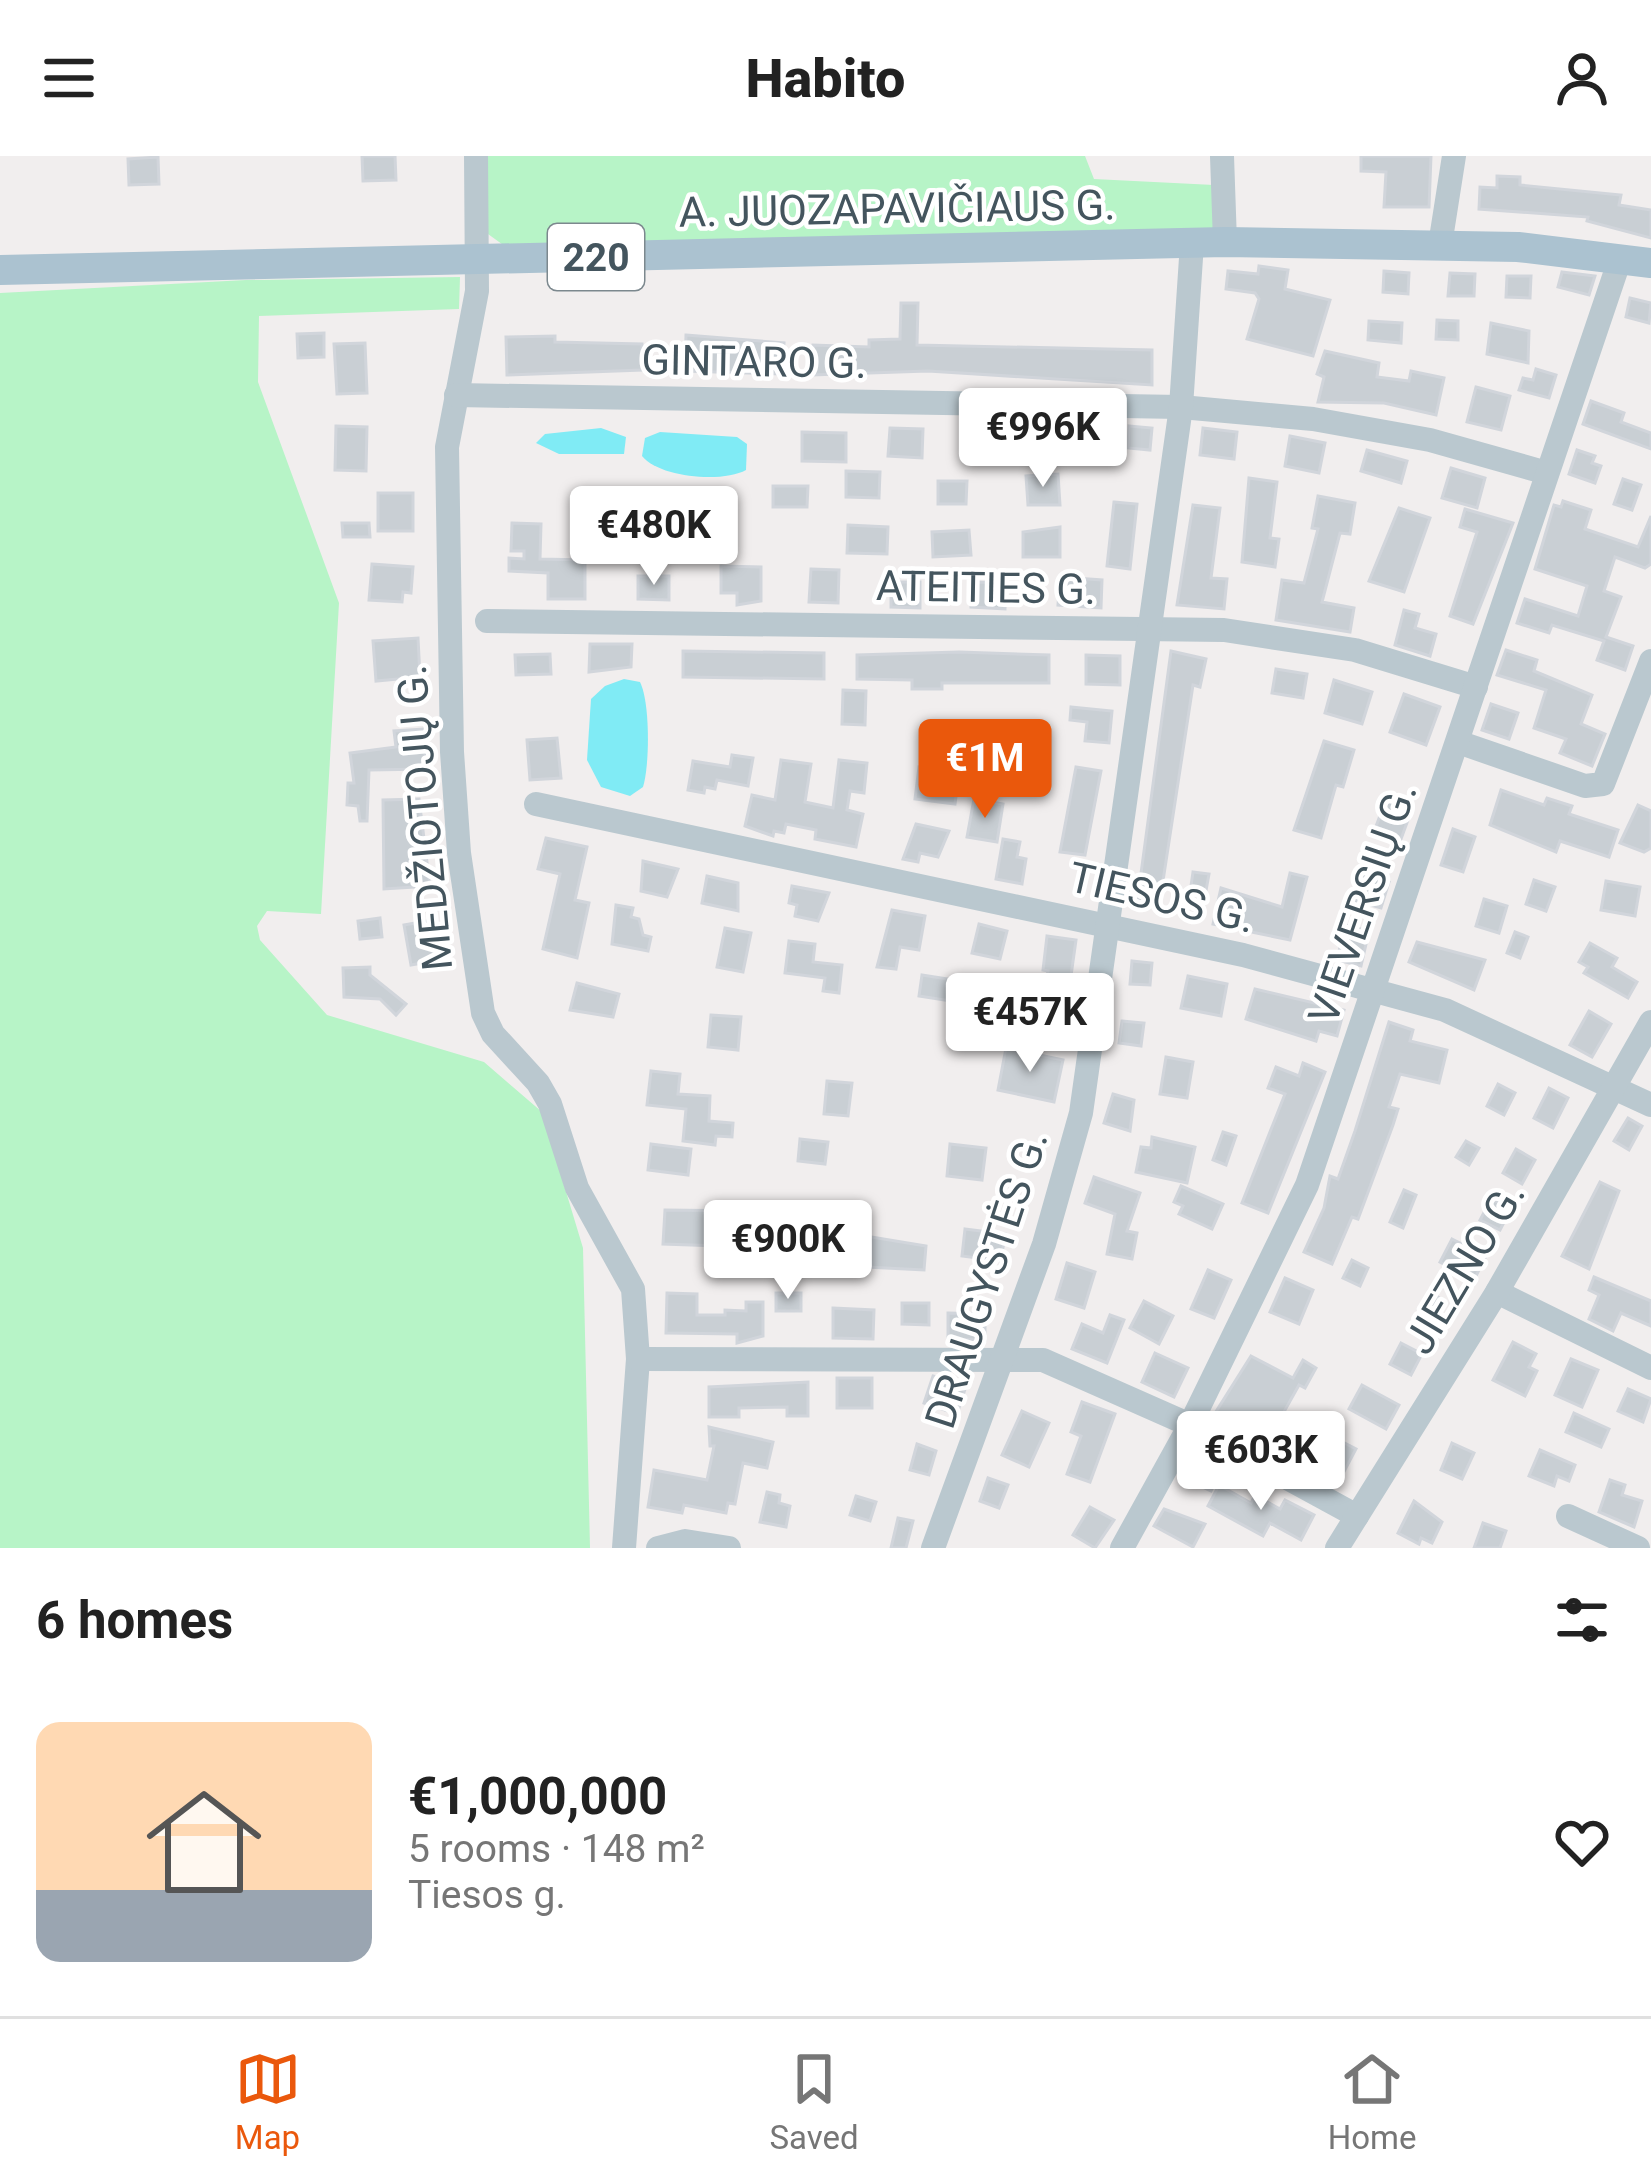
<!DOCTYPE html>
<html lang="en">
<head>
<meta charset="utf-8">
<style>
  body { margin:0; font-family:Roboto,sans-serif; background:#f2f2f2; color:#222; height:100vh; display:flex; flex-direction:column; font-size:45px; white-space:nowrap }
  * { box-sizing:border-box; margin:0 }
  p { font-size:39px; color:#767676 }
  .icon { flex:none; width:66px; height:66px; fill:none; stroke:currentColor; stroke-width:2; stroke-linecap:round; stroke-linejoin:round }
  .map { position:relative; height:1392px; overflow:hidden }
  .details { display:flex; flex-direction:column; background:#fff; flex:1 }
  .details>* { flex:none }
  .price { position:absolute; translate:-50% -102px; padding:0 27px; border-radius:12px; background:#fff; color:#222; font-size:39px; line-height:78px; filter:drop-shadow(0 3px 6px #0008) }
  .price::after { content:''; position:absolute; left:50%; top:72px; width:36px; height:27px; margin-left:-18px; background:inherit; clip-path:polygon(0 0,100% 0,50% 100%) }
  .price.selected { background:#ea580c; color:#fff }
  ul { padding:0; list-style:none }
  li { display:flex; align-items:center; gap:36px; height:300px; padding:0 36px }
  li span { display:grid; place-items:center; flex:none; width:336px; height:240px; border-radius:24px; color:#555 }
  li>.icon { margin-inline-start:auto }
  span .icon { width:144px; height:144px; fill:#fffc; stroke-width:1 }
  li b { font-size:51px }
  h2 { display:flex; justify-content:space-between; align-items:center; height:144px; padding:0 36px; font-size:51px }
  header { display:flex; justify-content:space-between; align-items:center; height:156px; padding:0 36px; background:#fff; font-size:54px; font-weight:800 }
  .tab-bar { display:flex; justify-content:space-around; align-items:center; height:168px; border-top:3px solid #e0e0e0; background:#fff; font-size:33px; color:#767676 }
  .tab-bar a { display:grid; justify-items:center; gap:6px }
  .tab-bar .selected { color:#ea580c }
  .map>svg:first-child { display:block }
  .green { fill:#b7f4c7 }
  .water { fill:#80ebf5 }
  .building { fill:#c9cfd4; stroke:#d1d5db; stroke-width:3 }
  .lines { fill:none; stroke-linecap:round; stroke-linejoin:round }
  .minor { stroke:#bac8cf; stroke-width:24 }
  .major { stroke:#abc2d0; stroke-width:30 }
  .labels { text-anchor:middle; stroke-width:9; stroke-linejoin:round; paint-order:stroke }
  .shield { fill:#fff; stroke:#7c888e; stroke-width:3 }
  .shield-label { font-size:39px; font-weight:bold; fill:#44555e }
  .street-label { font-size:42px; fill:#44555e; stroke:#fff }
</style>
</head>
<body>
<header><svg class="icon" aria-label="menu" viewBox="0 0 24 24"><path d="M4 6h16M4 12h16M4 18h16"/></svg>Habito<svg class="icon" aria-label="person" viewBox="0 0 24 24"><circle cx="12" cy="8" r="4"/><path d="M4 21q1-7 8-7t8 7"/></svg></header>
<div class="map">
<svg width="1651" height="1392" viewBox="0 0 1651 1392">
  <rect width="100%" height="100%" fill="#f1eeee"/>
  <g class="green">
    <polygon points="486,0 1085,0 1094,23 1214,29 1215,72 506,91 488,78"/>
    <polygon points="460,121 459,153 259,160 258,226 339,447 321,758 267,755 257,770 260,784 327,859 484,906 542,956 583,1092 590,1392 0,1392 0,137 246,124"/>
  </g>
  <g class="water">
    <polygon points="601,272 626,281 624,298 559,298 536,287 545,278"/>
    <path d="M 660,276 L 737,281 L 747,288 L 746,314 C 723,327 660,322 642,300 L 645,282 Z"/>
    <path d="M 624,523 L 640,526 C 650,546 650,608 643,631 L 630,640 L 601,631 L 587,604 L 591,543 L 605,530 Z"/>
  </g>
  <g class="building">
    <polygon points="362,0 395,0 396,24 363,25"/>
    <polygon points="1361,0 1431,0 1429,51 1384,51 1386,16 1361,15"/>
    <polygon points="158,1 159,28 129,29 128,3"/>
    <polygon points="1497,20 1520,21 1520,29 1621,39 1619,49 1651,54 1651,82 1587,65 1588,61 1479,53 1480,31 1497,32"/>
    <polygon points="1259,110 1288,114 1285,133 1330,144 1313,200 1247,183 1259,143 1255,137 1226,133 1228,115 1258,118"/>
    <polygon points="1384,115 1409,117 1408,138 1383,136"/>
    <polygon points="1562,116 1595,120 1589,139 1558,131"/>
    <polygon points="1450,117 1475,118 1474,140 1448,140"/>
    <polygon points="1507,120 1531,120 1530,142 1506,141"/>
    <polygon points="1630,142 1651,147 1649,167 1626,161"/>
    <polygon points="901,147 918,147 917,189 1152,194 1152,229 928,215 812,219 813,189 869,191 869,184 900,183"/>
    <polygon points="1437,164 1458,165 1458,184 1436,183"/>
    <polygon points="1369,165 1402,167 1401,187 1368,184"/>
    <polygon points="1491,167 1529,175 1528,207 1487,198"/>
    <polygon points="324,177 324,201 298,202 297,178"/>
    <polygon points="686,179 784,187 782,218 685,215"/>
    <polygon points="555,180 555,186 642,188 642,214 507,219 506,181"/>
    <polygon points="365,187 367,237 337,238 334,188"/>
    <polygon points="1325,195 1379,207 1377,221 1409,225 1411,215 1444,222 1436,259 1384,247 1318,246 1324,221 1317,218"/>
    <polygon points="1536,213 1556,219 1549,242 1519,234 1523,222 1533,224"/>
    <polygon points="1476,231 1510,240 1501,274 1467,266"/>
    <polygon points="1591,245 1624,257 1621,266 1651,277 1651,293 1583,268"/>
    <polygon points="336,270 367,271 366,315 335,314"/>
    <polygon points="1129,270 1152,272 1150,294 1128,292"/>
    <polygon points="890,272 923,273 922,302 888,300"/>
    <polygon points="974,272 1010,272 1009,297 974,297"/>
    <polygon points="1203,272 1237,276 1234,303 1200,299"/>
    <polygon points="1070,274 1097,274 1097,295 1071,295"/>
    <polygon points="802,276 846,277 846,306 802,305"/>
    <polygon points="1290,280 1325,287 1319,317 1285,310"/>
    <polygon points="1367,294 1407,305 1401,327 1361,315"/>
    <polygon points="1577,294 1595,300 1592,307 1601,310 1595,327 1569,318"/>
    <polygon points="1451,312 1485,322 1477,352 1442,342"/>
    <polygon points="846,315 880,316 879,342 846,341"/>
    <polygon points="1058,318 1060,349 1028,349 1026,320"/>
    <polygon points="1249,322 1277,326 1270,382 1279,383 1275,411 1242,406"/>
    <polygon points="1623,323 1641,329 1632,354 1614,348"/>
    <polygon points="938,325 967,325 966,348 938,348"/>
    <polygon points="773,330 808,330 807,351 773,351"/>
    <rect x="378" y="337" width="35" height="38"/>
    <polygon points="1318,340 1355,347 1350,378 1340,377 1322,446 1354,452 1350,476 1276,464 1282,424 1304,427 1318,373 1312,372"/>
    <polygon points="1563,345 1591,354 1585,373 1638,391 1651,360 1651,408 1645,412 1615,401 1604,435 1621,441 1606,481 1633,490 1625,514 1597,504 1604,485 1552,469 1549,477 1517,467 1525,443 1578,460 1587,430 1535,413 1554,349 1561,351"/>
    <polygon points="1114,346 1137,348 1130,413 1107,410"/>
    <polygon points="1193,349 1220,352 1211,422 1227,423 1224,453 1177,449"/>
    <polygon points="1399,352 1430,362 1404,436 1369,425"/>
    <polygon points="1465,353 1513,367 1473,468 1450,460 1477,376 1460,371"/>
    <polygon points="598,363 632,365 630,393 597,391"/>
    <polygon points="342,367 369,367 370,381 343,381"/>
    <polygon points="512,367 541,368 540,403 585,404 585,443 548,443 548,417 509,415 509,402 524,403 524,395 511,395"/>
    <polygon points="848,369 888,371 887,398 847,397"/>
    <polygon points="682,370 719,372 718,398 681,396"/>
    <polygon points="1060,371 1060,401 1023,401 1023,376"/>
    <polygon points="969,374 971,399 933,401 932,376"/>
    <polygon points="372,408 413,411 411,437 403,436 402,446 369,444"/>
    <polygon points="721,410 761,411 761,445 737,449 737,437 721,437"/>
    <polygon points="811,413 839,414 838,447 809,446"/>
    <polygon points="638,420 669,420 669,444 638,443"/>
    <polygon points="1060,421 1102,424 1101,452 1058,449"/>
    <polygon points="891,426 920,426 920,452 891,451"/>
    <polygon points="972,426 1006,427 1005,453 971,451"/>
    <polygon points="1404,454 1419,458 1415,472 1436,478 1430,500 1395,489"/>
    <polygon points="418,482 420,521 376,525 373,485"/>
    <polygon points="590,488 632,488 631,511 589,516"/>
    <polygon points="1506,494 1537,504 1534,515 1592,539 1581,568 1605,578 1592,610 1560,597 1566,583 1534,572 1546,534 1497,519"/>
    <polygon points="683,495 824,497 824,523 683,521"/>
    <polygon points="1171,495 1206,503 1200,531 1193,529 1159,751 1137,747"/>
    <polygon points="959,496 1049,499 1049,527 942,527 942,533 912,533 912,524 857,523 857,499"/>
    <polygon points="550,498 551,518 516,519 515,499"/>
    <polygon points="1086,499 1120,500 1120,529 1086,528"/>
    <polygon points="1276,513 1307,518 1303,542 1272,537"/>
    <polygon points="1334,524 1372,536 1362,568 1325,557"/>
    <polygon points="843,534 866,535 865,569 842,568"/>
    <polygon points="1404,538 1440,551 1426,589 1390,576"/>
    <polygon points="1491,548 1518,557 1509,583 1482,574"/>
    <polygon points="1071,551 1112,555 1109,587 1085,585 1087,566 1070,564"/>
    <polygon points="423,573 426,613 369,614 367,665 360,665 358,650 347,649 348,627 354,627 350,597 396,591 394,575"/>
    <polygon points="557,582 561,622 530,624 527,584"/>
    <polygon points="1324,585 1354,594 1343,631 1336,629 1321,682 1294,674"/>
    <polygon points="732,599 753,602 748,630 717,624 715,633 705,631 704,637 688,634 693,605 730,611"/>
    <polygon points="781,604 811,608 805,646 833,652 839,604 867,607 864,637 850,635 847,654 863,658 856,691 815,683 816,674 786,668 784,677 774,675 773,680 745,670 752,639 775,644"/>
    <polygon points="919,611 946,614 944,631 957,633 955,648 915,643"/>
    <polygon points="1076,611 1101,615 1085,699 1060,696"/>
    <polygon points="1501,634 1544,649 1547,642 1572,650 1569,658 1618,674 1609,701 1560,685 1556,696 1490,669"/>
    <polygon points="419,643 430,730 384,733 383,644"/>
    <polygon points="974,643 1003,648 997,686 967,681"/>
    <polygon points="1386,644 1412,653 1401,683 1375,673"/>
    <polygon points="1638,649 1651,655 1651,692 1644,696 1620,687"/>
    <polygon points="916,668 949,675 938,701 920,697 918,706 903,703"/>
    <polygon points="1453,673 1475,681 1463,716 1441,709"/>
    <polygon points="546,682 587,691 575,744 589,747 577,802 543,793 560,718 538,713"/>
    <polygon points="1003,683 1020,686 1017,701 1026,703 1022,728 996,723"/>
    <polygon points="643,705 678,713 667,741 641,735"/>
    <polygon points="1193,716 1209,718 1205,740 1190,737"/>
    <polygon points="1290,717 1307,721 1290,784 1213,768 1221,732 1282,751"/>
    <polygon points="1362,717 1389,726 1381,752 1353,744"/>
    <polygon points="707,720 738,727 738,755 702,747"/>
    <polygon points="1534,724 1555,731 1546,755 1526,748"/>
    <polygon points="1606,725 1640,731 1635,760 1601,754"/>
    <polygon points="792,730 829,737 818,765 795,760 797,749 789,747"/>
    <polygon points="1484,743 1507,750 1499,777 1476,770"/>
    <polygon points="616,749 633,752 631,761 639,763 643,779 651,781 648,795 612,788"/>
    <polygon points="892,754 925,760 919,794 900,791 896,813 877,811"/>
    <polygon points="380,762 382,781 360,783 358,765"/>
    <polygon points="432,764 439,804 411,809 404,769"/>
    <polygon points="979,768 1007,775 1000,803 972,797"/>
    <polygon points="1345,769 1369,775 1361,810 1337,804"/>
    <polygon points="725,772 751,777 743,816 717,811"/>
    <polygon points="1515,776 1528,781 1520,802 1507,797"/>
    <polygon points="1047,780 1076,784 1063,877 1037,872 1048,815 1043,814"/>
    <polygon points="789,785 815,788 813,806 842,809 839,837 823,835 825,822 785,817"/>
    <polygon points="1417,786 1485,804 1474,834 1409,806"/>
    <polygon points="1590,787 1617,802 1612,811 1637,826 1628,842 1584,817 1588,811 1579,806"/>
    <polygon points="1132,805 1152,807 1150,829 1130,828"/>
    <polygon points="370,811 370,819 406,848 396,859 380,843 344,841 343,812"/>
    <polygon points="922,819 954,824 951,845 919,840"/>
    <polygon points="1188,820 1227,828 1221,860 1181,852"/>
    <polygon points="577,827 619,838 613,861 570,854"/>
    <polygon points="1255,833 1344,854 1337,880 1319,875 1316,885 1246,863"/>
    <polygon points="1589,855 1611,868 1592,901 1570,889"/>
    <polygon points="711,859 741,861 738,894 708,891"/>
    <polygon points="1122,865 1144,867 1141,890 1119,887"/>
    <polygon points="1389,866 1413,874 1410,885 1447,894 1439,927 1400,918 1389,951 1398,953 1393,969 1358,1063 1352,1061 1332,1108 1304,1096 1324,1052 1330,1020 1338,1023 1355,975"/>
    <polygon points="1006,892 1063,904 1054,946 998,934"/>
    <polygon points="1166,901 1193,906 1187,942 1160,938"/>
    <polygon points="1303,907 1325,916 1268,1057 1242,1047 1285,938 1268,932 1276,911 1299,920"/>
    <polygon points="651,915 680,918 678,938 710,940 709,965 733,967 732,981 716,980 715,989 683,985 686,953 647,949"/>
    <polygon points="827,925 852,927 848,960 824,958"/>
    <polygon points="1498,928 1515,937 1504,959 1487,950"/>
    <polygon points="1549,932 1568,942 1553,972 1534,962"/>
    <polygon points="1113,938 1134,944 1130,975 1104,967"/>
    <polygon points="1628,962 1642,970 1629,994 1614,985"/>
    <polygon points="1223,976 1236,980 1226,1009 1213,1004"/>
    <polygon points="1152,981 1195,991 1187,1027 1136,1016 1141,991 1151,992"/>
    <polygon points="800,983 828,986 825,1008 798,1005"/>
    <polygon points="1466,985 1479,992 1469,1009 1456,1001"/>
    <polygon points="651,988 691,993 688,1019 648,1014"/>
    <polygon points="950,988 986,992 982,1024 947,1020"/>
    <polygon points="1516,993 1535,1004 1522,1028 1503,1017"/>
    <polygon points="1094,1021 1140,1037 1127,1075 1137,1077 1132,1103 1107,1098 1115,1058 1085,1047"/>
    <polygon points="1600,1026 1619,1035 1589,1113 1562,1100"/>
    <polygon points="1181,1030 1223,1048 1212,1073 1179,1058 1183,1050 1174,1046"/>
    <polygon points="1404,1034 1416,1039 1403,1072 1390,1066"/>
    <polygon points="1491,1043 1511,1053 1500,1074 1480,1064"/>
    <polygon points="794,1051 829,1051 829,1074 926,1090 924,1114 847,1110 849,1087 794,1087"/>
    <polygon points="665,1054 751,1055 753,1095 720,1097 720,1090 663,1088"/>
    <polygon points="965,1073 1005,1078 1001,1105 962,1100"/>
    <polygon points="1452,1083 1486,1100 1474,1124 1440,1106"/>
    <polygon points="1352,1104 1368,1112 1360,1130 1343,1122"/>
    <polygon points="1067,1107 1095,1116 1084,1152 1056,1143"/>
    <polygon points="1208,1114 1231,1124 1214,1162 1191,1153"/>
    <polygon points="1594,1121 1651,1145 1651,1170 1621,1157 1613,1175 1589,1163 1599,1139 1589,1134"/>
    <polygon points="1285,1122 1313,1134 1299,1168 1270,1156"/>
    <polygon points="667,1137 697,1138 697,1159 725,1159 725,1154 746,1155 746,1146 763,1146 763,1180 737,1187 737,1178 666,1177"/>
    <rect x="776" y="1137" width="25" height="18"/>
    <polygon points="1433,1138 1446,1146 1434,1166 1421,1158"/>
    <polygon points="1144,1145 1173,1160 1159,1188 1130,1172"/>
    <polygon points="902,1147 929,1147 929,1169 902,1168"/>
    <polygon points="833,1152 874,1154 873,1183 833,1182"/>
    <polygon points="948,1157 985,1158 985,1184 948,1183"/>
    <polygon points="1110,1159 1124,1164 1107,1207 1072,1193 1082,1168 1103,1177"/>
    <polygon points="1513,1186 1536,1198 1529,1211 1537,1215 1525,1240 1493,1224"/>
    <polygon points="1401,1187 1422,1198 1411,1219 1390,1208"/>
    <polygon points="1155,1197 1188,1212 1174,1241 1142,1226"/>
    <polygon points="1251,1200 1293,1222 1303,1204 1316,1212 1305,1232 1299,1229 1280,1263 1301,1273 1288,1301 1212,1262"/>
    <polygon points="1571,1203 1598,1214 1582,1251 1555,1239"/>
    <polygon points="933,1220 966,1230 957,1258 924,1247"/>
    <rect x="837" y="1222" width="35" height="30"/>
    <polygon points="808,1226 808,1260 787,1260 787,1251 739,1252 739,1261 709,1261 709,1231"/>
    <polygon points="1362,1229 1399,1249 1386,1273 1349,1253"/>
    <polygon points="1628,1233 1651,1243 1643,1266 1618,1255"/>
    <polygon points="1082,1246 1115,1258 1090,1326 1067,1318 1081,1280 1071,1276"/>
    <polygon points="1022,1255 1049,1267 1029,1311 1002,1299"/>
    <polygon points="1574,1257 1609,1273 1601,1291 1566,1276"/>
    <polygon points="709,1271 773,1286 767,1312 743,1307 735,1348 728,1347 726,1357 684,1349 682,1357 648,1351 654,1314 707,1324 714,1290 710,1290"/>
    <polygon points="1333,1281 1356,1293 1339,1325 1316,1313"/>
    <polygon points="1452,1287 1474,1297 1462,1323 1441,1314"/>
    <polygon points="917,1288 936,1295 929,1319 910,1314"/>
    <polygon points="1540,1294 1575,1309 1569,1325 1557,1320 1554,1330 1529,1320"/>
    <polygon points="1202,1297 1224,1307 1211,1335 1190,1325"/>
    <polygon points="988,1322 1008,1329 999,1352 980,1345"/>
    <polygon points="1610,1324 1625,1329 1622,1339 1642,1345 1634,1371 1599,1356"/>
    <polygon points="1219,1329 1251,1347 1255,1339 1280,1353 1285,1344 1314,1359 1301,1384 1270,1367 1263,1380 1208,1350"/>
    <polygon points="767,1336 780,1339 779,1347 790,1350 786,1371 760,1366"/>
    <polygon points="856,1340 876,1346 870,1365 850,1359"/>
    <polygon points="1414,1345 1442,1366 1432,1387 1421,1382 1419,1388 1398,1377"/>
    <polygon points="1090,1351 1114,1364 1095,1392 1073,1379"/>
    <polygon points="1164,1353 1205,1368 1193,1391 1154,1370"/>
    <polygon points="898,1362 913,1365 906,1392 891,1392"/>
    <polygon points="1483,1367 1506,1375 1500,1392 1474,1392"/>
  </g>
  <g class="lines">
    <g class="minor">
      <polyline points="476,0 477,135 447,291 452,596 459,697 483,857 493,878 538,927 550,948 577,1032 633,1133 638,1203 624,1392"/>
      <polyline points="1222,0 1225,86"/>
      <polyline points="1440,89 1454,0"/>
      <polyline points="456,239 1181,251 1313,263 1430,284 1547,317"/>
      <polyline points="487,465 1224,474 1355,494 1476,531"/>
      <polyline points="1458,586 1585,630 1603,628 1651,505"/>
      <polyline points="536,648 1243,799 1445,854 1651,949"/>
      <polyline points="1497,1136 1651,1212"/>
      <polyline points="638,1203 1043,1204 1190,1269 1357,1360"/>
      <polyline points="1568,1360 1638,1392"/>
      <polyline points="658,1392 685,1385 729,1392"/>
      <polyline points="933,1392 1044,1088 1081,957 1181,251 1192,87"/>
      <polyline points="1122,1392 1190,1269 1307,1029 1620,103"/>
      <polyline points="1337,1392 1497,1136 1651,866"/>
    </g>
    <polyline class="major" points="0,114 1225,86 1518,91 1651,107"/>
  </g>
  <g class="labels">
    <rect class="shield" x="548" y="68" width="96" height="66" rx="9"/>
    <g class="shield-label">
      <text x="596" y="115">220</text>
    </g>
    <g class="street-label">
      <text transform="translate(897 52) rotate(-1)" y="15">A. JUOZAPAVIČIAUS G.</text>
      <text transform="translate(754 205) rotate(1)" y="15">GINTARO G.</text>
      <text transform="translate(986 431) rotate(1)" y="15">ATEITIES G.</text>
      <text transform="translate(424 662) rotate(-95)" y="15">MEDŽIOTOJŲ G.</text>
      <text transform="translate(1162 741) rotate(13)" y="15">TIESOS G.</text>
      <text transform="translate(1362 747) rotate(-71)" y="15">VIEVERSIŲ G.</text>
      <text transform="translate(1464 1111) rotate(-59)" y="15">JIEZNO G.</text>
      <text transform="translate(986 1123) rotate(-72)" y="15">DRAUGYSTĖS G.</text>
    </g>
  </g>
</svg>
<b class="price" style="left:1043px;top:334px">€996K</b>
<b class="price" style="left:654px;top:432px">€480K</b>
<b class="price selected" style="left:985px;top:665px">€1M</b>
<b class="price" style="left:1030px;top:919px">€457K</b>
<b class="price" style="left:788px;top:1146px">€900K</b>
<b class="price" style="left:1261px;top:1357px">€603K</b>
</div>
<section class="details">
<h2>6 homes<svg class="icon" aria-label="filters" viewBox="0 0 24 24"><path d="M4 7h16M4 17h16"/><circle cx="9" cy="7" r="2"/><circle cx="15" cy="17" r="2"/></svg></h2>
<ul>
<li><span style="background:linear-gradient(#ffd9b3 70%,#9aa5b1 0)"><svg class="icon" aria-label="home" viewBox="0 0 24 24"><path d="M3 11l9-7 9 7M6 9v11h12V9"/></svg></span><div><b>€1,000,000</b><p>5 rooms · 148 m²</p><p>Tiesos g.</p></div><svg class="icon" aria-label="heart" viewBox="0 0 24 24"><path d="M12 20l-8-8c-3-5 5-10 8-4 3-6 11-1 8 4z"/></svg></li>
</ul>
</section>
<nav class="tab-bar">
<a class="selected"><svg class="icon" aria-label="map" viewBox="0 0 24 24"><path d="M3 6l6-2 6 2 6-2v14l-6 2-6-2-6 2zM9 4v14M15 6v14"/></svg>Map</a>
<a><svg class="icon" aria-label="saved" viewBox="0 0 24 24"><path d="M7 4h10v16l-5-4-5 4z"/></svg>Saved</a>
<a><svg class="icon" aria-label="home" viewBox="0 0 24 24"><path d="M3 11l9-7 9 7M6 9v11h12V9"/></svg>Home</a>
</nav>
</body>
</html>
